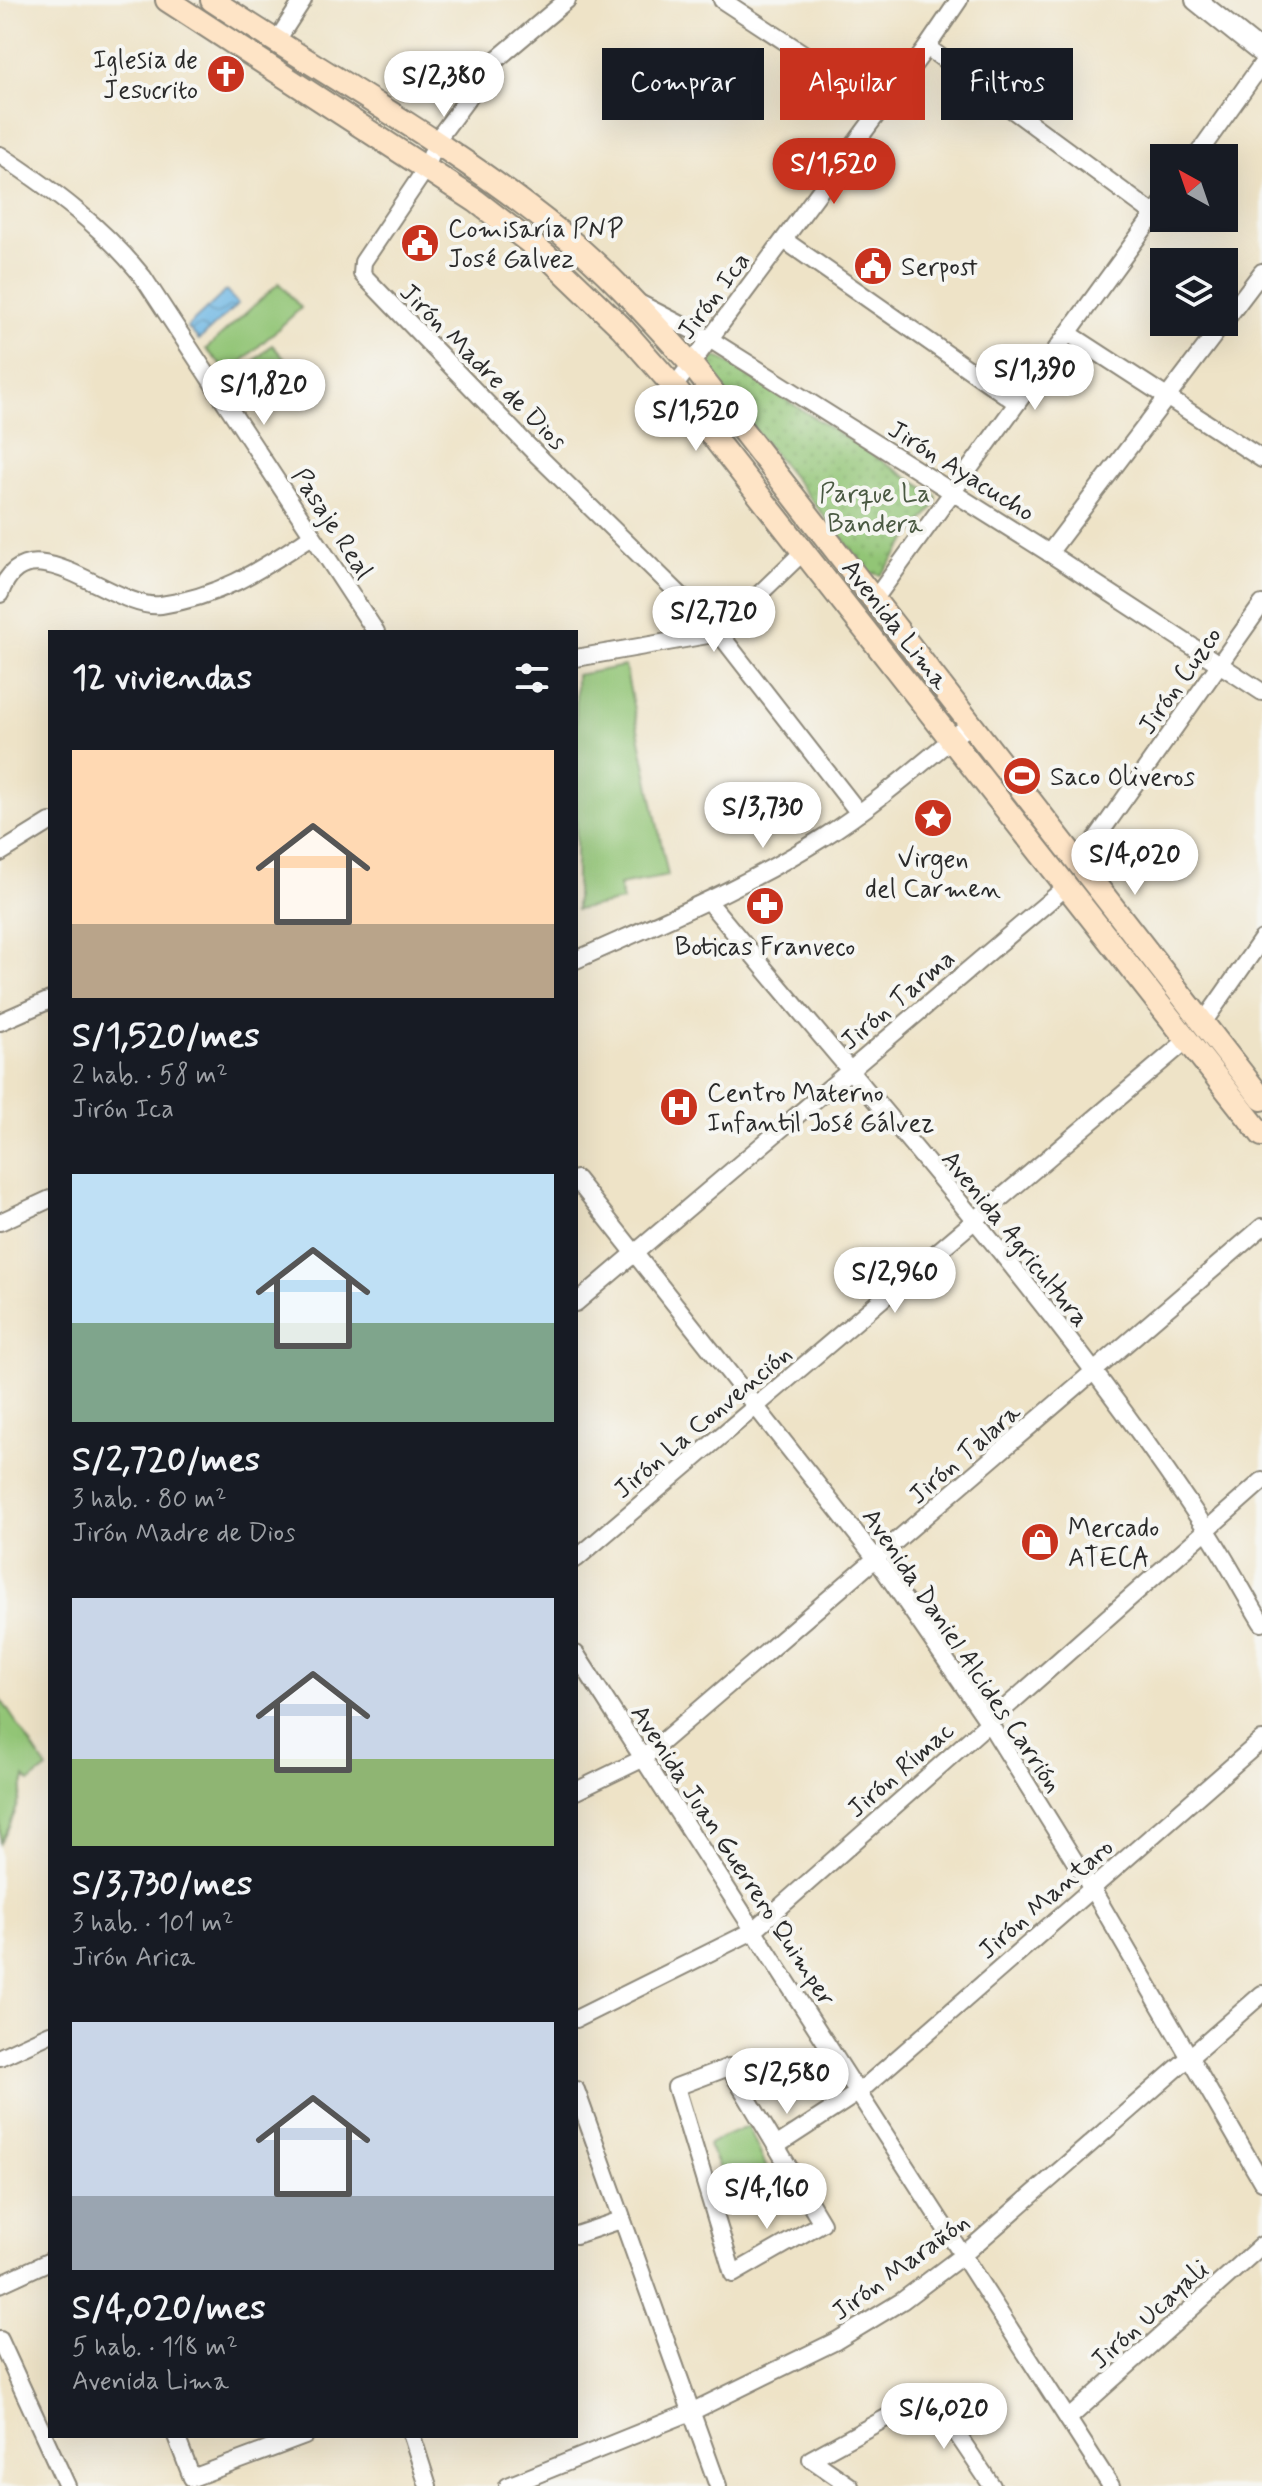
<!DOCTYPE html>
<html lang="es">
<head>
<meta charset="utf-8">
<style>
  body { margin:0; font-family:Mynerve,sans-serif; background:#20242c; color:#f1f3f6; height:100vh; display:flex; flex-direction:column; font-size:30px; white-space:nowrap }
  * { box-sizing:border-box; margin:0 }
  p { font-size:26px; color:#9ea1a6 }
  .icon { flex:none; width:44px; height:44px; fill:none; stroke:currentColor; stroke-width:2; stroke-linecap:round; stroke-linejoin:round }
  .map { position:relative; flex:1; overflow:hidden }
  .sheet { position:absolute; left:48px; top:630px; width:530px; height:1808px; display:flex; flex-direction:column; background:#171b24; border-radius:0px; box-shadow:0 8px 32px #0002 }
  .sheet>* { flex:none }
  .banner { position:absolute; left:602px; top:48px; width:540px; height:72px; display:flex; gap:16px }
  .needle { width:52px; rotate:320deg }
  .buttons { position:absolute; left:1150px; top:144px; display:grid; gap:16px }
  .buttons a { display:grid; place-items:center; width:88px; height:88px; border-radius:0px; background:#171b24; box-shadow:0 8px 32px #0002; font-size:40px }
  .price { position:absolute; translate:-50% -68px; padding:0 18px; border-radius:28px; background:#fff; color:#222; font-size:26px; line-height:52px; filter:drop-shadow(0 2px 4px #0008) }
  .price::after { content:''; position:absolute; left:50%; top:48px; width:24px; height:18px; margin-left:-12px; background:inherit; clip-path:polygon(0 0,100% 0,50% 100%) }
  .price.selected { background:#c8321e; color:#fff }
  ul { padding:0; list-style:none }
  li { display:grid; align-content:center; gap:16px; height:424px; padding:0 24px }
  li span { display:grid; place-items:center; height:248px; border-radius:0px; color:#555 }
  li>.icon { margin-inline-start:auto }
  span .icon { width:144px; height:144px; fill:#fffc; stroke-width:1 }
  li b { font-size:34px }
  h2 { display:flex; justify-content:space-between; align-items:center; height:96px; padding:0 24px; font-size:34px }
  .chip { padding:0 28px; border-radius:0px; background:#171b24; box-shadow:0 8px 32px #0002; font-size:28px; line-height:72px }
  .chip.selected { background:#c8321e; color:#fff }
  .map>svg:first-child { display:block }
  .grass { fill:url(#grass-dots); stroke:#5e7850; stroke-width:2 }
  .pitch { fill:#92c576; stroke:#5e7850; stroke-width:2 }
  .water { fill:url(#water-waves); stroke:#4a7087; stroke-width:2 }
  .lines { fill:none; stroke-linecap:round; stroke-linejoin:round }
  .minor-casing { stroke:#8c8779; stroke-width:20 }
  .tertiary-casing { stroke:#8c8779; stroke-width:24 }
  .secondary-casing { stroke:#8c8779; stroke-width:26 }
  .minor { stroke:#fff; stroke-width:16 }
  .tertiary { stroke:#fff; stroke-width:20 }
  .secondary { stroke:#fee4c6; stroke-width:22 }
  .labels { text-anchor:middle; stroke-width:8; stroke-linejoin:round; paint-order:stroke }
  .poi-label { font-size:26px; fill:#2b2b2b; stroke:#f6f6f2; text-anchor:start }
  .street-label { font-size:26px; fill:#2b2b2b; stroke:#f6f6f2 }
  .park-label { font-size:26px; fill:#4a5942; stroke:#f6f6f2 }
</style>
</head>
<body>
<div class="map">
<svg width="1262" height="2486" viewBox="0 0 1262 2486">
  <defs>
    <pattern id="grass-dots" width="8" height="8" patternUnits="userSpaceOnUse" patternTransform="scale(2)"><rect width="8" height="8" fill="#92c576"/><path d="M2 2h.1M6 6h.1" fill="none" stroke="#7ea966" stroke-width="1.8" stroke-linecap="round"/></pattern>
    <pattern id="water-waves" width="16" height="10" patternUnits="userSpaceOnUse" patternTransform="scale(2)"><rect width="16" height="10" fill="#6ab5e3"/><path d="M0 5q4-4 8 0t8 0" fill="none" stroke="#5793b8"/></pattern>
  </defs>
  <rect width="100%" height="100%" fill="#f6f6f2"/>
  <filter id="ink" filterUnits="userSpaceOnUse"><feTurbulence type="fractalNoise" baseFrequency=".0125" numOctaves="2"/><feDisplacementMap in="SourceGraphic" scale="16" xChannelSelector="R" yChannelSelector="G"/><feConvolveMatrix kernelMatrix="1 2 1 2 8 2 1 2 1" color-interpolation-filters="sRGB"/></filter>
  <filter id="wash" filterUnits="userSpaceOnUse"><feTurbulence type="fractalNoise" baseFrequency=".006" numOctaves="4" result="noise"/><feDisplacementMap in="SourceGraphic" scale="32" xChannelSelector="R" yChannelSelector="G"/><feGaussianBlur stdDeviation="1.8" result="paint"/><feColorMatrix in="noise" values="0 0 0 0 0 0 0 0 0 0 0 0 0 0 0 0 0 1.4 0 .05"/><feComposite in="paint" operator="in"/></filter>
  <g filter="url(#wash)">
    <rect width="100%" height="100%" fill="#eee3c7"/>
    <polygon class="grass" points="715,357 722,359 937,496 935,505 881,575 870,573 710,374 708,365"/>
    <g class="pitch">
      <polygon points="279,283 301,308 229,373 206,349"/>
      <polygon points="272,345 294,369 250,409 228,385"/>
      <polygon points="625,666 668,876 619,885 623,901 576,910 576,675"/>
      <path d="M 0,1698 L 47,1769 L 30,1782 L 25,1777 C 21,1802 13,1821 0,1843 Z"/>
      <polygon points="748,2126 778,2193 738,2211 708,2144"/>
    </g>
    <polygon class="water" points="226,291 238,304 199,340 187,327"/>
  </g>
  <g filter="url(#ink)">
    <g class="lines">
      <g class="minor-casing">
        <g id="minor">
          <polyline points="567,0 497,59 436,141 427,167 363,262 362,274 533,451 719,633 859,813"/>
          <polyline points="722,0 883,106"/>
          <polyline points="276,42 303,0"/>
          <polyline points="927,47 1154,214"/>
          <path d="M 0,155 C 53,190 103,227 143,277 L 376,632"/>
          <polyline points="1195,158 1262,64"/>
          <polyline points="784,240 1017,403"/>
          <polyline points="639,303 711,340 1049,553 1262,692"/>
          <polyline points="1068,333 1262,459"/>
          <polyline points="674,387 927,47 959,0"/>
          <polyline points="1049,553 1262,272"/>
          <path d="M 0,594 C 27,516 114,612 161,605 C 223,596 261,569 312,536"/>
          <polyline points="874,600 1164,201"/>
          <polyline points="576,658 719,633 803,552"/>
          <polyline points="0,853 50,822"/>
          <polyline points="1079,863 1262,604"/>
          <path d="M 708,901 C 877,1106 1059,1307 1206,1529 C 1226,1559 1243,1592 1262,1623"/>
          <path d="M 576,960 C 660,922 746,887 824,837 C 876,804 922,763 970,724"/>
          <polyline points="0,1022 50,1000"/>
          <polyline points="1203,1023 1262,939"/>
          <polyline points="576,1179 877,1560 989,1723 1092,1889 1262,2182"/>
          <polyline points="0,1222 50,1199"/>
          <polyline points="576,1303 1066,887"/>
          <polyline points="576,1559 1187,1040"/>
          <polyline points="576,1654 1111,2486"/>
          <polyline points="576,1791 642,1759 1262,1227"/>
          <polyline points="576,2019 753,1931 1262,1481"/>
          <polyline points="0,2057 50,2034"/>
          <polygon points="729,2067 822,2223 733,2274 676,2087"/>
          <polyline points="576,2090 718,2486"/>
          <polyline points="776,2146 859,2092 1262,1740"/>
          <polyline points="576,2235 621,2220"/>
          <polyline points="0,2284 50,2261"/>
          <polyline points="0,2340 67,2486"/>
          <polyline points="1068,2419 1262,2245"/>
          <polyline points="176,2436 192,2478 305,2436"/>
          <polyline points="412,2436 428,2486"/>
          <polyline points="508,2486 691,2412 836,2341 902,2301 963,2255 1262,1994"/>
          <polyline points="850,2486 811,2459 930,2394 992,2486"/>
        </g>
      </g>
      <g class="tertiary-casing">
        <polyline id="tertiary" points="1196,0 1262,53"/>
      </g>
      <g class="secondary-casing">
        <g id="secondary">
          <polyline points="167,0 476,201 546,255 621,327 674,387 1262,1135"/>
          <path d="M 212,0 C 329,77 453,145 562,234 C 609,272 650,319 691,364 L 1262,1099"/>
        </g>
      </g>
      <use href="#minor" class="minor"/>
      <use href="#tertiary" class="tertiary"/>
      <use href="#secondary" class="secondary"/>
    </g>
  </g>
  <defs>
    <g id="church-disc" transform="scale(2)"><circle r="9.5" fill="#c8321e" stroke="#f6f6f2"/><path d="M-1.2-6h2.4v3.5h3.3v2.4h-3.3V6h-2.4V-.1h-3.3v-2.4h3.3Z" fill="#fff"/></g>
    <g id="civic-disc" transform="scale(2)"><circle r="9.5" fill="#c8321e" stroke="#f6f6f2"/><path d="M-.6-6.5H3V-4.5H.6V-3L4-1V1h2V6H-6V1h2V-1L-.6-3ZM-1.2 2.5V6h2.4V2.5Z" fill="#fff"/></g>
    <g id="stadium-disc" transform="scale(2)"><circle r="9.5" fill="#c8321e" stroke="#f6f6f2"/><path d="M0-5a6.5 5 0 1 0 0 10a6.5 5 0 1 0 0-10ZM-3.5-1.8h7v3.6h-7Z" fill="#fff"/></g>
    <g id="sight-disc" transform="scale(2)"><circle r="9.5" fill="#c8321e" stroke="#f6f6f2"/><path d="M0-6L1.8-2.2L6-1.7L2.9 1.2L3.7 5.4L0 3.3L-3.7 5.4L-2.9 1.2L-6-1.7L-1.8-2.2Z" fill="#fff"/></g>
    <g id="pharmacy-disc" transform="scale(2)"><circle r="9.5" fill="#c8321e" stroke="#f6f6f2"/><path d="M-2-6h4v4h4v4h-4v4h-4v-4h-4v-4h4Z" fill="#fff"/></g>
    <g id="hospital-disc" transform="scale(2)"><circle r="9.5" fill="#c8321e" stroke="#f6f6f2"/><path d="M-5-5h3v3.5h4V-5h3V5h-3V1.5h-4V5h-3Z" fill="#fff"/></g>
    <g id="shop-disc" transform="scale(2)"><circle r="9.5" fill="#c8321e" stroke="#f6f6f2"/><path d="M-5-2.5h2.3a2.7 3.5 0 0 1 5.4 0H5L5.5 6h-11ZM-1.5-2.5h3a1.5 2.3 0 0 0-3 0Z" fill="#fff"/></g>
  </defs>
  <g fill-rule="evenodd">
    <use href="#church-disc" x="226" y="74"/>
    <use href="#civic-disc" x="420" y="243"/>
    <use href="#civic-disc" x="873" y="266"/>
    <use href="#stadium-disc" x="1022" y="776"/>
    <use href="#sight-disc" x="933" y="818"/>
    <use href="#pharmacy-disc" x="765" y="906"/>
    <use href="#hospital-disc" x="679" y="1107"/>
    <use href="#shop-disc" x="1040" y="1542"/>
  </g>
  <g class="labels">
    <g class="poi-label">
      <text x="198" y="68" text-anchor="end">Iglesia de<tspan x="198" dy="30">Jesucrito</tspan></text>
      <text x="448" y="237">Comisaría PNP<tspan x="448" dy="30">José Galvez</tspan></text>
      <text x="901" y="275">Serpost</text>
      <text x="1050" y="785">Saco Oliveros</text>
      <text x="933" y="867" text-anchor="middle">Virgen<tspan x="933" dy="30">del Carmen</tspan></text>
      <text x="765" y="955" text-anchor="middle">Boticas Franveco</text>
      <text x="707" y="1101">Centro Materno<tspan x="707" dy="30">Infantil José Gálvez</tspan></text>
      <text x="1068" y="1536">Mercado<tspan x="1068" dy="30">ATECA</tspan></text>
    </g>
    <g class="street-label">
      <text transform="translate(713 295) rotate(-53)" y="9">Jirón Ica</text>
      <text transform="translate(484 366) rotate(45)" y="9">Jirón Madre de Dios</text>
      <text transform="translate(962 470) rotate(32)" y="9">Jirón Ayacucho</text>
      <text transform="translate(333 523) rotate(57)" y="9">Pasaje Real</text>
      <text transform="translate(896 624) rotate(52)" y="9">Avenida Lima</text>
      <text transform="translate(1179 680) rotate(-55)" y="9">Jirón Cuzco</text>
      <text transform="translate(897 999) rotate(-40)" y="9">Jirón Tarma</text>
      <text transform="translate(1016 1238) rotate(51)" y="9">Avenida Agricultura</text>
      <text transform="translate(702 1421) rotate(-40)" y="9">Jirón La Convención</text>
      <text transform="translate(964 1453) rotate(-41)" y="9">Jirón Talara</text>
      <text transform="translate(963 1650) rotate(56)" y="9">Avenida Daniel Alcides Carrión</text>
      <text transform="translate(900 1769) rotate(-41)" y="9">Jirón Rímac</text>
      <text transform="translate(734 1855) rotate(57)" y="9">Avenida Juan Guerrero Quimper</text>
      <text transform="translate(1045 1898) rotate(-41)" y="9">Jirón Mantaro</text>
      <text transform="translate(900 2266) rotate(-36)" y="9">Jirón Marañón</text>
      <text transform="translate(1149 2314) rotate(-42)" y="9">Jirón Ucayali</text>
    </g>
    <g class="park-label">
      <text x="875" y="502">Parque La<tspan x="875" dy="30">Bandera</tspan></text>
    </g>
  </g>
</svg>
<div class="buttons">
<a><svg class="needle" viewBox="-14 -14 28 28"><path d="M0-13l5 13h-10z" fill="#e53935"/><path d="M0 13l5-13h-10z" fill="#9ea1a6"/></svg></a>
<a><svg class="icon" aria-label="layers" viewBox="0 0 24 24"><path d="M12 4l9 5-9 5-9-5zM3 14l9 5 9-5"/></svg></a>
</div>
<b class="price" style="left:444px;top:119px">S/2,380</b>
<b class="price selected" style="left:834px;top:206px">S/1,520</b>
<b class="price" style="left:1035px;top:412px">S/1,390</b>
<b class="price" style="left:264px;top:427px">S/1,820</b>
<b class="price" style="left:696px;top:453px">S/1,520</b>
<b class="price" style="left:714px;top:654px">S/2,720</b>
<b class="price" style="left:763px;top:850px">S/3,730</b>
<b class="price" style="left:1135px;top:897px">S/4,020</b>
<b class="price" style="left:895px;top:1315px">S/2,960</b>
<b class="price" style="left:787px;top:2116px">S/2,580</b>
<b class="price" style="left:767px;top:2231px">S/4,160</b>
<b class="price" style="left:944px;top:2451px">S/6,020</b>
<div class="banner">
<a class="chip">Comprar</a>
<a class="chip selected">Alquilar</a>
<a class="chip">Filtros</a>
</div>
<section class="sheet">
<h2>12 viviendas<svg class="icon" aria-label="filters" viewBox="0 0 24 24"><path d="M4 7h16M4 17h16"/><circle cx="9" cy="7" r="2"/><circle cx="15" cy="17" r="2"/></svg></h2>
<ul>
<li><span style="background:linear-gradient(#ffd9b3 70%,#b9a48a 0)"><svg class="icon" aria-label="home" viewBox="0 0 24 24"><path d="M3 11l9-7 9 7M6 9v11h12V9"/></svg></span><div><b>S/1,520/mes</b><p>2 hab. · 58 m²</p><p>Jirón Ica</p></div></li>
<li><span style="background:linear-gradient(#bfe0f5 60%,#7fa58c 0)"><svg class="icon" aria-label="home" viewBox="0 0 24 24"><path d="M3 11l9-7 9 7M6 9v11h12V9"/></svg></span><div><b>S/2,720/mes</b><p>3 hab. · 80 m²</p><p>Jirón Madre de Dios</p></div></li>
<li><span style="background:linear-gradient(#c9d6e8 65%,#8fb573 0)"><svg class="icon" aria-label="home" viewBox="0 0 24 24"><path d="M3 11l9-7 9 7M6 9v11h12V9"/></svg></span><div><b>S/3,730/mes</b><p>3 hab. · 101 m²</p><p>Jirón Arica</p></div></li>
<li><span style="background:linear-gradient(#c9d6e8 70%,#9aa5b1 0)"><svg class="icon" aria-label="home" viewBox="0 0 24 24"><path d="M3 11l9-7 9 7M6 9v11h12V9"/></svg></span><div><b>S/4,020/mes</b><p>5 hab. · 118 m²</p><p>Avenida Lima</p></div></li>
</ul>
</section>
</div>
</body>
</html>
